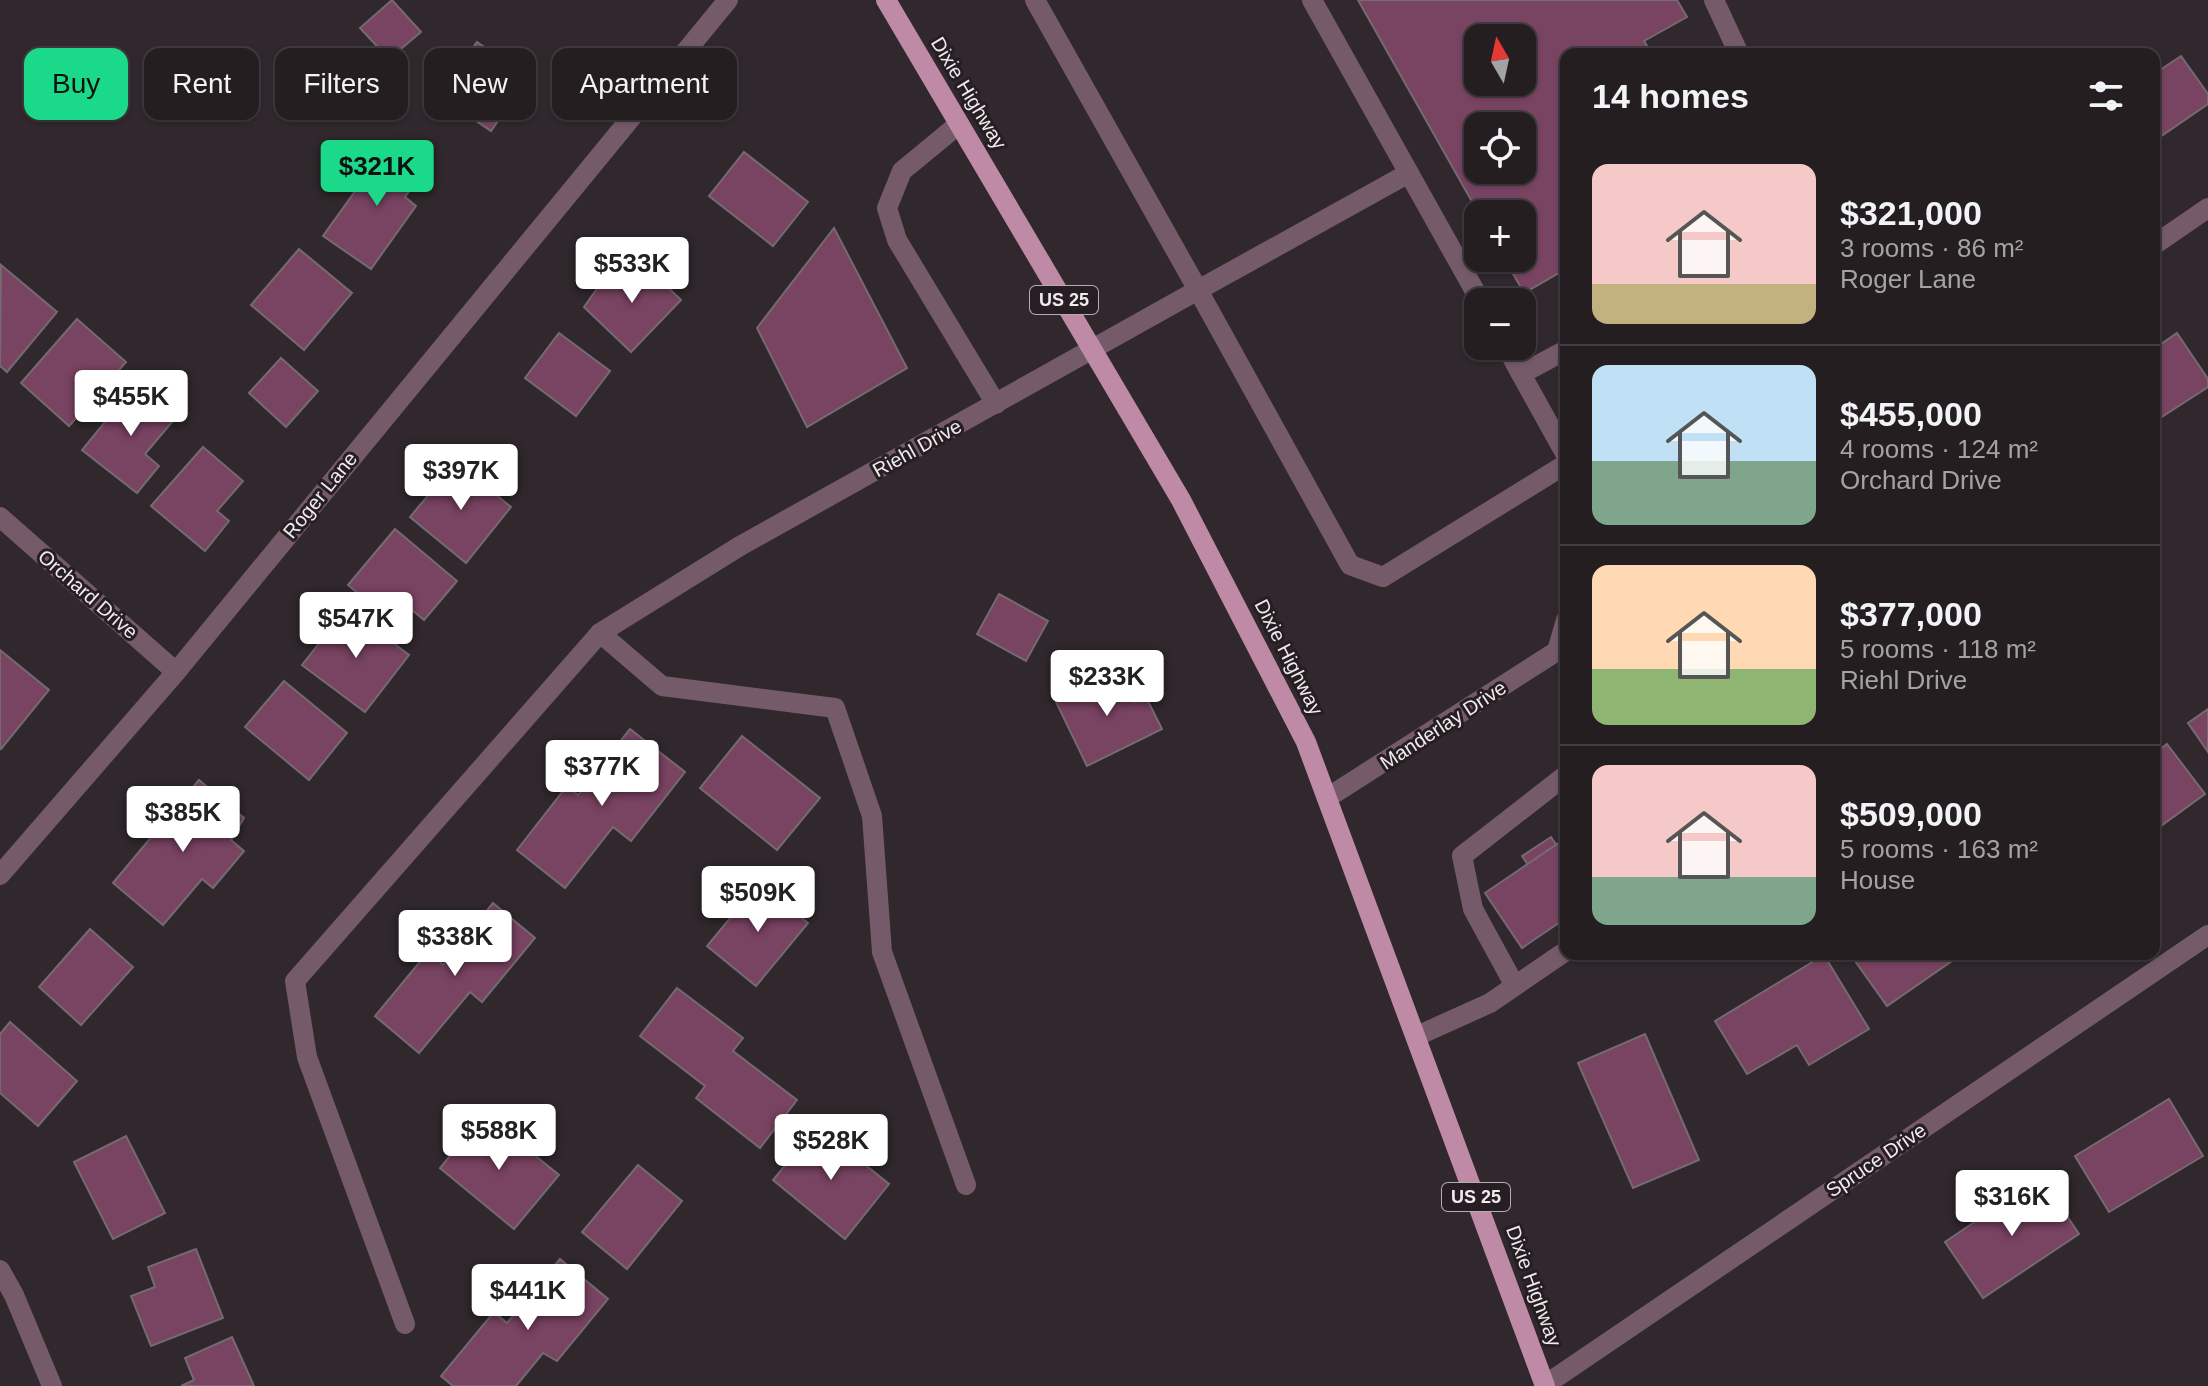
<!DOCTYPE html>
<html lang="en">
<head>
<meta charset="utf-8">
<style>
  body { margin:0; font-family:Arial,sans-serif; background:#2c272a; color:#f1f3f6; height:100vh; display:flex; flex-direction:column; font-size:30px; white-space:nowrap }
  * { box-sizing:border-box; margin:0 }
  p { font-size:26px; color:#a3a2a5 }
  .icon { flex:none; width:44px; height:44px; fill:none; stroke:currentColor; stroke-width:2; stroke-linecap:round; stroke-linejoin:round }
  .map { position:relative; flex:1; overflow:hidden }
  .drawer { position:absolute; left:1560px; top:48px; width:600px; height:912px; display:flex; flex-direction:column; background:#241e21; border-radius:16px; box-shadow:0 2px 6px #0004,0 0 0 2px #413c3f }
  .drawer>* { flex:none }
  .hud { position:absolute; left:24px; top:48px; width:760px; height:72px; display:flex; gap:16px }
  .needle { width:52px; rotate:351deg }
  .fabs { position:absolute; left:1464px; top:24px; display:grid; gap:16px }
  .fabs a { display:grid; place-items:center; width:72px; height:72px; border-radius:16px; background:#241e21; box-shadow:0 2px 6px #0004,0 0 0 2px #413c3f; font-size:40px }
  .price { position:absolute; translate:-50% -68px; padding:0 18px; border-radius:8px; background:#fff; color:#222; font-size:26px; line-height:52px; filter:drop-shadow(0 2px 4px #0008) }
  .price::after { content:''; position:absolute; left:50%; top:48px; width:24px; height:18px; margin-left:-12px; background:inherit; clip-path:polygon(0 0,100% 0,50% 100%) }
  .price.active { background:#1ad988; color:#111 }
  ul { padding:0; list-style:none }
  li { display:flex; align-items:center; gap:24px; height:200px; padding:0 32px }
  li+li { border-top:2px solid #413c3f }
  li span { display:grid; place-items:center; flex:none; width:224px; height:160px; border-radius:16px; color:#555 }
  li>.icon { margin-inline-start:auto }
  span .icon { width:96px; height:96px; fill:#fffc; stroke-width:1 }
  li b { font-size:34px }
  h2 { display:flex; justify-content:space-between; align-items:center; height:96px; padding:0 32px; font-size:34px }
  .chip { padding:0 28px; border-radius:16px; background:#241e21; box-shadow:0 2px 6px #0004,0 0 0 2px #413c3f; font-size:28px; line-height:72px }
  .chip.active { background:#1ad988; color:#111 }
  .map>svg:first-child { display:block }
  .building { fill:#794362; stroke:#756a70; stroke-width:2; fill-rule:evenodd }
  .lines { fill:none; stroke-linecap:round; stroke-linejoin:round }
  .minor { stroke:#755b69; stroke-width:20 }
  .major { stroke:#be8aa6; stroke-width:20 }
  .labels { text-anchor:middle; stroke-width:6; stroke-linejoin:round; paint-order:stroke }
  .shield { fill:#261e22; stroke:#b3adb0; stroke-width:2 }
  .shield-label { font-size:18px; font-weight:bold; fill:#f0eaed }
  .street-label { font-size:20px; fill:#f0eaed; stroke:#261e22 }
</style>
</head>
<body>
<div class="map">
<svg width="2208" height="1386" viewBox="0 0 2208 1386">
  <rect width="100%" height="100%" fill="#30282c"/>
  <g class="building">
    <polygon points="392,0 421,32 389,59 360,28"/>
    <path d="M 1358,0 L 1677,0 L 1687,17 L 1644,41 L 1652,54 L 1566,54 L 1566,269 L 1524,293 L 1504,258 L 1522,258 L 1522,214 L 1479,214 ZM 1478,38 L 1522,38 L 1522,82 L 1478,82 ZM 1478,126 L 1522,126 L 1522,170 L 1478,170 Z"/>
    <polygon points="477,42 528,77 491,131 440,96"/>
    <polygon points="2181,56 2208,94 2208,104 2154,141 2154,74"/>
    <polygon points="389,144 425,170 405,197 416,206 371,269 323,236"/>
    <polygon points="744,152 808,202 773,246 709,196"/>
    <polygon points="834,228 907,368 807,427 757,328"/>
    <polygon points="299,249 352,293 304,350 251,305"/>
    <polygon points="644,264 681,300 631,352 584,307 612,267 627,282"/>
    <polygon points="1,265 57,312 7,372 0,366"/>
    <polygon points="77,319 126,362 69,426 21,383"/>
    <polygon points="559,333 610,371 576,416 525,378"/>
    <polygon points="2177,333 2208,379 2208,387 2154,422 2154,349"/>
    <polygon points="281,358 318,391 286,427 249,393"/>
    <polygon points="137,383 178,415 145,454 159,466 137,493 82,450"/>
    <polygon points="203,447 243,481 217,511 229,521 205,551 151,506"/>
    <polygon points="456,462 511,507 466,563 410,517"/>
    <polygon points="395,529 457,581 424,620 406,605 392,622 348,585"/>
    <polygon points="999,594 1048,621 1026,661 977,634"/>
    <polygon points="347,608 409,655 365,712 302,665"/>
    <polygon points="0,650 49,690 1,749 0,748"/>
    <polygon points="1118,671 1134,702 1146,697 1162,729 1087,766 1056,702"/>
    <polygon points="284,681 347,733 309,780 245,727"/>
    <polygon points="2208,709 2208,752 2188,723"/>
    <polygon points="630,729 685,772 631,841 613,827 565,888 517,850 567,786 578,795"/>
    <polygon points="742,736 820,798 777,850 700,788"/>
    <polygon points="2167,744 2205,794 2154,831 2154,754"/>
    <polygon points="199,780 244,818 231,840 244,851 213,888 202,879 163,925 113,883"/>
    <polygon points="1551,837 1566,859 1566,922 1522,856"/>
    <polygon points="1566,838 1566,918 1522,948 1485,893"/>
    <polygon points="760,882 808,923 756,986 707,946"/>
    <polygon points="493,903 535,938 482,1002 470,992 419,1053 375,1016 428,952 443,965"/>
    <polygon points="90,929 133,967 81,1025 39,987"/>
    <polygon points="1865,954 1962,954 1887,1006 1855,961"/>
    <polygon points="1824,955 1869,1029 1809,1065 1797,1045 1747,1074 1715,1021"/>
    <polygon points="677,988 743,1038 733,1051 797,1100 760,1148 696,1098 705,1086 640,1036"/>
    <polygon points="10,1022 77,1081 38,1126 0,1093 0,1034"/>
    <polygon points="1645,1034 1699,1160 1633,1188 1578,1063"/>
    <polygon points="2169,1099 2203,1156 2109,1212 2075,1156"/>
    <polygon points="484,1114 559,1175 514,1229 440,1168"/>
    <polygon points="817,1126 889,1184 845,1239 773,1180"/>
    <polygon points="126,1136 165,1213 113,1239 74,1162"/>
    <polygon points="638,1165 682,1201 627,1269 582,1232"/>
    <polygon points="2041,1177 2079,1234 1983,1298 1945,1242"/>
    <polygon points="196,1249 223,1318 151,1346 131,1296 155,1287 148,1267"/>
    <polygon points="560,1259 608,1299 557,1361 543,1353 516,1386 453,1386 441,1376 494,1312 507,1323"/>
    <polygon points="232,1337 254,1386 181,1386 194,1380 185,1358"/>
  </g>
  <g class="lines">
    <g class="minor">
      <polyline points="1035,0 1198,290 1409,173"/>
      <polyline points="1312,0 1481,302"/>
      <polyline points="1714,0 1739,54"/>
      <polyline points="959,124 902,171 887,208 897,240 996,404"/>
      <polyline points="2154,245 2208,208"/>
      <polyline points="1506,346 1521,374 1566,350"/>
      <polyline points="1521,374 1566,455"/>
      <polyline points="0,517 176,672"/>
      <polyline points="600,633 662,686 835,708 872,816 882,952 966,1185"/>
      <polyline points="1557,651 1566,620"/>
      <polyline points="1327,798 1557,651 1566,651"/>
      <polyline points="0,875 176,672 728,0"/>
      <polyline points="1515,986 1473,909 1462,856 1566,775"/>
      <polyline points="1417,1036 1490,1003 1566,951"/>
      <polyline points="0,1270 14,1295 52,1386"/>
      <polyline points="405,1324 307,1057 295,981 600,633 740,546 1198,290 1350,565 1383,577 1566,464"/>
      <polyline points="1545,1385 2208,935"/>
    </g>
    <polyline class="major" points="886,0 1181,500 1306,742 1545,1386"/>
  </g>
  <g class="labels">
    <g class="shield">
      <rect x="1030" y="286" width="68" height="28" rx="6"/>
      <rect x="1442" y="1183" width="68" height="28" rx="6"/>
    </g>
    <g class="shield-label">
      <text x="1064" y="306">US 25</text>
      <text x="1476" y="1203">US 25</text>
    </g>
    <g class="street-label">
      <text transform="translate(969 93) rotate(59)" y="7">Dixie Highway</text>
      <text transform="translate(917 448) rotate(-29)" y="7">Riehl Drive</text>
      <text transform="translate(320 495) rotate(-51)" y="7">Roger Lane</text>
      <text transform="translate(88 594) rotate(41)" y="7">Orchard Drive</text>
      <text transform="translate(1289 657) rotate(63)" y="7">Dixie Highway</text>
      <text transform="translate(1443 725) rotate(-33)" y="7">Manderlay Drive</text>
      <text transform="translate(1876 1160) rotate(-34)" y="7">Spruce Drive</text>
      <text transform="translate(1534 1286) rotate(70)" y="7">Dixie Highway</text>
    </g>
  </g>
</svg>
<div class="fabs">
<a><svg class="needle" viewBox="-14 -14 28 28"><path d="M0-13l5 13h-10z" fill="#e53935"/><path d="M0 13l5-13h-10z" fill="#a3a2a5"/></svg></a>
<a><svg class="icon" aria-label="locate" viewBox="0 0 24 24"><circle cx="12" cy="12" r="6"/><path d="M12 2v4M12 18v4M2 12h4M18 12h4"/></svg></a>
<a>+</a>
<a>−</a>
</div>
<b class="price active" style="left:377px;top:208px">$321K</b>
<b class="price" style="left:632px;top:305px">$533K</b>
<b class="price" style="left:131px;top:438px">$455K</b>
<b class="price" style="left:461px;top:512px">$397K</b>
<b class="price" style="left:356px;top:660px">$547K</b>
<b class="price" style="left:1107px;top:718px">$233K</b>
<b class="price" style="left:602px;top:808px">$377K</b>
<b class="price" style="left:183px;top:854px">$385K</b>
<b class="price" style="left:758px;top:934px">$509K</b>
<b class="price" style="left:455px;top:978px">$338K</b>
<b class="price" style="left:499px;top:1172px">$588K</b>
<b class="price" style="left:831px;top:1182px">$528K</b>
<b class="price" style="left:2012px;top:1238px">$316K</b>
<b class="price" style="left:528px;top:1332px">$441K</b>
<div class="hud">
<a class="chip active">Buy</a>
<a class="chip">Rent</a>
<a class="chip">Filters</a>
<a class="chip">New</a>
<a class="chip">Apartment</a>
</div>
<section class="drawer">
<h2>14 homes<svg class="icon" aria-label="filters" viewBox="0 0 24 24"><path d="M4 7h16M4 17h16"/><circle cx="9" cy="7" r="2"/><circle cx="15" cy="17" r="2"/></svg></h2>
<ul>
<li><span style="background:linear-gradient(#f6c9c9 75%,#c2b280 0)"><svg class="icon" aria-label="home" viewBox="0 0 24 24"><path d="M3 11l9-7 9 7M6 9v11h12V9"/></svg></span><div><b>$321,000</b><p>3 rooms · 86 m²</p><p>Roger Lane</p></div></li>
<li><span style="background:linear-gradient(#bfe0f5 60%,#7fa58c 0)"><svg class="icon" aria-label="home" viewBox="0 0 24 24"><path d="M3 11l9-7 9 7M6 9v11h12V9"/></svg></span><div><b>$455,000</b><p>4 rooms · 124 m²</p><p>Orchard Drive</p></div></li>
<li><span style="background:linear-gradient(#ffd9b3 65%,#8fb573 0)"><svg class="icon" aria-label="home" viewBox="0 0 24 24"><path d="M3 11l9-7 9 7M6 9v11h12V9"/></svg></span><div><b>$377,000</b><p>5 rooms · 118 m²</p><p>Riehl Drive</p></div></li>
<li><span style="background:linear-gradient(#f6c9c9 70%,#7fa58c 0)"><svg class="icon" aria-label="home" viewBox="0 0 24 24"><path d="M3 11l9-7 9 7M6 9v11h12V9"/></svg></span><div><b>$509,000</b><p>5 rooms · 163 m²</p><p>House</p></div></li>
</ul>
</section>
</div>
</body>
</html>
